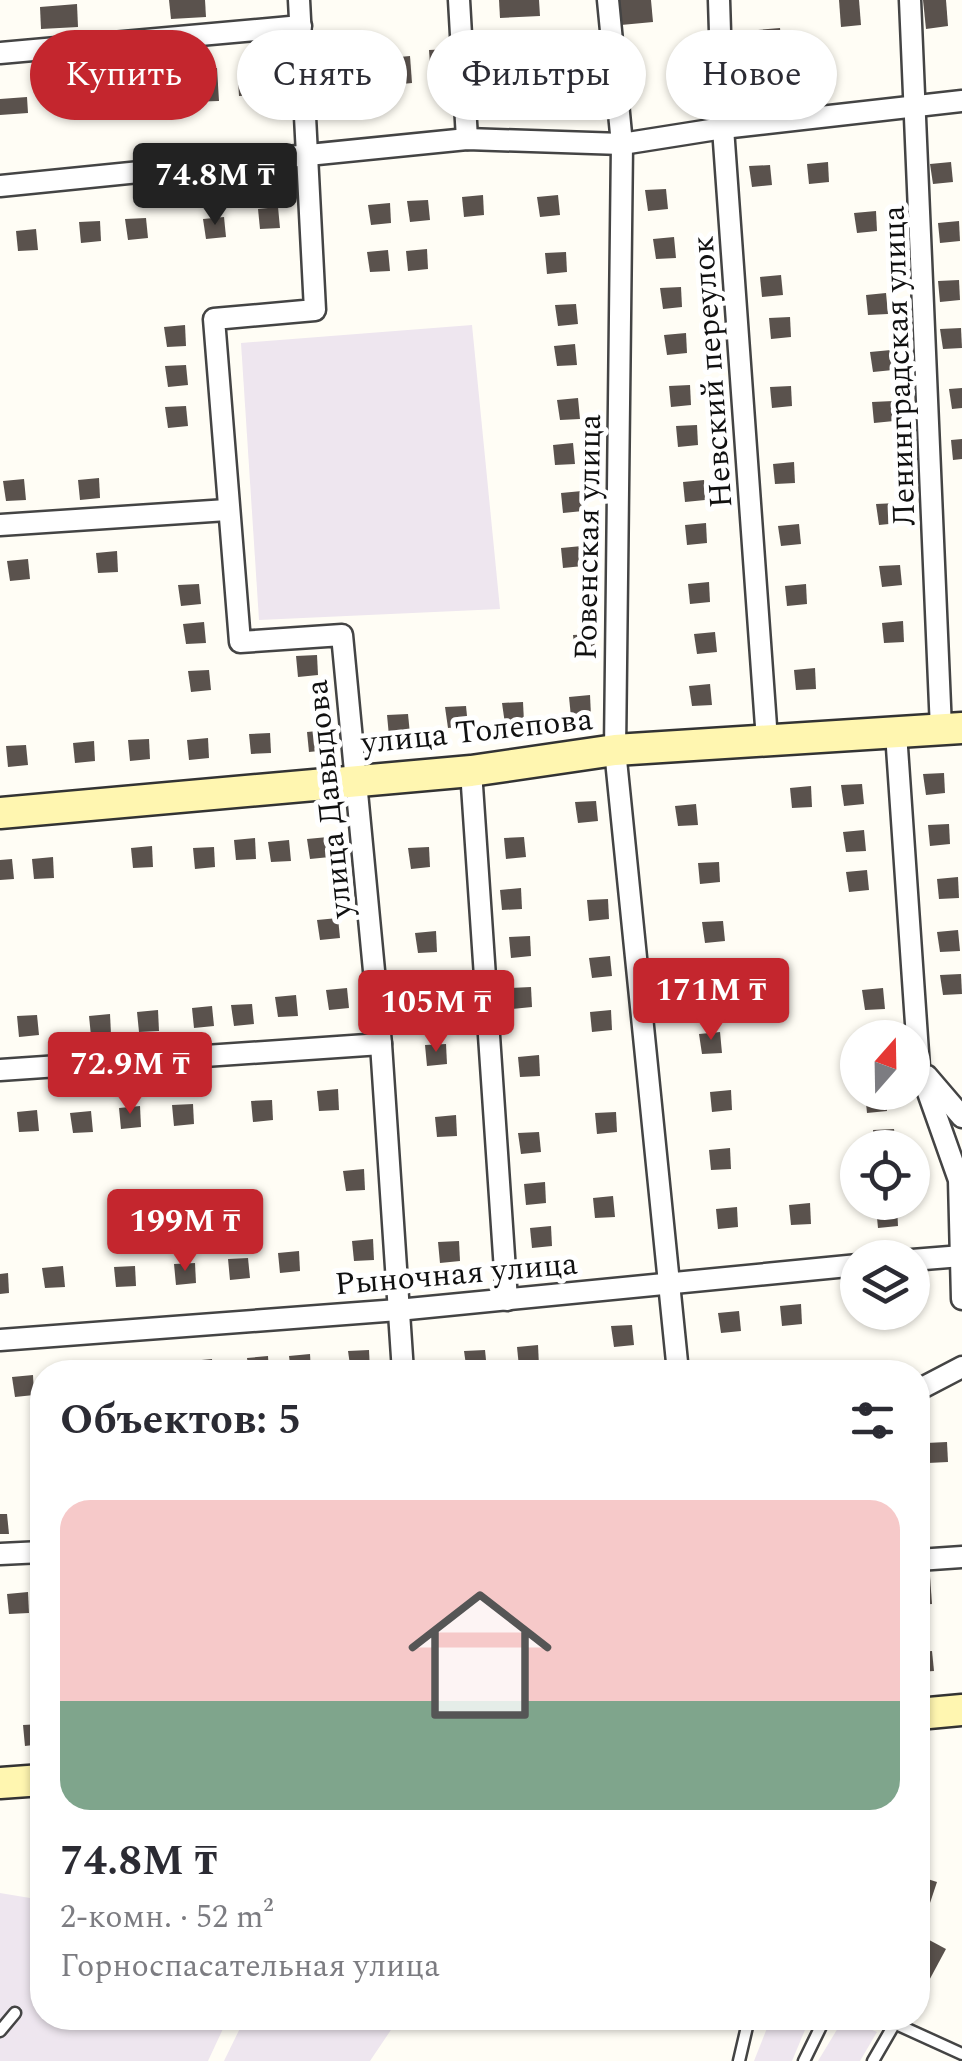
<!DOCTYPE html>
<html lang="ru">
<head>
<meta charset="utf-8">
<style>
  body { margin:0; font-family:Spectral,serif; background:#f2f2f3; color:#2b2b33; height:100vh; display:flex; flex-direction:column; font-size:38px; white-space:nowrap }
  * { box-sizing:border-box; margin:0 }
  p { font-size:32px; color:#7c7c81 }
  .icon { flex:none; width:55px; height:55px; fill:none; stroke:currentColor; stroke-width:2; stroke-linecap:round; stroke-linejoin:round }
  .map { position:relative; flex:1; overflow:hidden }
  .drawer { position:absolute; left:30px; top:1360px; width:900px; height:670px; display:flex; flex-direction:column; background:#fff; border-radius:40px; box-shadow:0 2px 8px #0004 }
  .drawer>* { flex:none }
  .banner { position:absolute; left:30px; top:30px; width:902px; height:90px; display:flex; gap:20px }
  .needle { width:65px; rotate:20deg }
  .tools { position:absolute; left:840px; top:1020px; display:grid; gap:20px }
  .tools a { display:grid; place-items:center; width:90px; height:90px; border-radius:50%; background:#fff; box-shadow:0 2px 8px #0004; font-size:50px }
  .price { position:absolute; translate:-50% -85px; padding:0 22px; border-radius:10px; background:#c4262e; color:#fff; font-size:32px; line-height:65px; filter:drop-shadow(0 2px 5px #0008) }
  .price::after { content:''; position:absolute; left:50%; top:60px; width:30px; height:22px; margin-left:-15px; background:inherit; clip-path:polygon(0 0,100% 0,50% 100%) }
  .price.active { background:#222; color:#fff }
  ul { padding:0; list-style:none }
  li { display:grid; align-content:center; gap:20px; height:530px; padding:0 30px }
  li span { display:grid; place-items:center; height:310px; border-radius:30px; color:#555 }
  li>.icon { margin-inline-start:auto }
  span .icon { width:180px; height:180px; fill:#fffc; stroke-width:1 }
  li b { font-size:42px }
  h2 { display:flex; justify-content:space-between; align-items:center; height:120px; padding:0 30px; font-size:42px }
  .pill { padding:0 35px; border-radius:45px; background:#fff; box-shadow:0 2px 8px #0004; font-size:35px; line-height:90px }
  .pill.active { background:#c4262e; color:#fff }
  .map>svg:first-child { display:block }
  .industrial { fill:#eee6ef }
  .building { fill:#5a524d }
  .lines { fill:none; stroke-linecap:round; stroke-linejoin:round }
  .lane-casing { stroke:#444; stroke-width:15 }
  .street-casing { stroke:#444; stroke-width:25 }
  .secondary-casing { stroke:#333; stroke-width:35 }
  .lane { stroke:#fff; stroke-width:10 }
  .street { stroke:#fff; stroke-width:20 }
  .secondary { stroke:#fff6b0; stroke-width:30 }
  .labels { text-anchor:middle; stroke-width:10; stroke-linejoin:round; paint-order:stroke }
  .street-label { font-size:32px; fill:#111; stroke:#fff }
</style>
</head>
<body>
<div class="map">
<svg width="962" height="2061" viewBox="0 0 962 2061">
  <rect width="100%" height="100%" fill="#fffdf5"/>
  <g class="industrial">
    <polygon points="472,325 500,609 259,620 241,343"/>
    <polygon points="0,1893 42,1900 42,2018 228,2018 208,2061 0,2061"/>
    <polygon points="245,2018 399,2018 370,2061 224,2061"/>
    <polygon points="771,2018 807,2025 792,2061 754,2061"/>
    <polygon points="844,2018 877,2032 860,2061 818,2061"/>
  </g>
  <g class="building">
    <polygon points="169,0 205,0 206,17 171,19"/>
    <polygon points="499,0 539,0 540,16 500,18"/>
    <polygon points="618,0 651,0 653,22 621,25"/>
    <polygon points="839,0 859,0 861,25 841,27"/>
    <polygon points="923,0 946,0 948,26 926,29"/>
    <polygon points="77,4 78,27 41,29 40,7"/>
    <polygon points="780,28 782,49 749,53 746,31"/>
    <polygon points="543,48 545,68 525,70 523,49"/>
    <polygon points="450,49 452,78 431,79 429,50"/>
    <polygon points="410,56 412,83 392,85 389,58"/>
    <polygon points="361,61 363,85 335,88 333,64"/>
    <polygon points="217,68 219,101 186,102 184,70"/>
    <polygon points="277,77 278,94 239,96 238,79"/>
    <polygon points="151,85 152,105 130,106 129,86"/>
    <polygon points="84,93 85,108 57,110 57,94"/>
    <polygon points="27,97 28,113 0,115 0,99"/>
    <polygon points="828,162 829,182 809,184 807,164"/>
    <polygon points="951,162 953,182 933,184 930,164"/>
    <polygon points="770,165 772,185 752,187 749,166"/>
    <polygon points="666,189 668,209 648,211 645,190"/>
    <polygon points="483,195 484,215 464,217 462,197"/>
    <polygon points="558,195 560,215 540,217 537,197"/>
    <polygon points="428,200 430,220 410,222 407,201"/>
    <polygon points="390,203 391,223 371,225 368,205"/>
    <polygon points="278,207 280,228 260,229 258,209"/>
    <polygon points="876,211 877,231 857,233 854,213"/>
    <polygon points="224,217 226,237 206,239 203,219"/>
    <polygon points="146,218 148,238 128,240 125,219"/>
    <polygon points="100,221 101,241 81,243 79,222"/>
    <polygon points="959,221 960,241 940,243 938,223"/>
    <polygon points="36,229 38,250 18,251 16,231"/>
    <polygon points="674,237 676,258 656,259 653,239"/>
    <polygon points="427,249 428,269 408,271 406,251"/>
    <polygon points="388,250 390,271 370,272 367,252"/>
    <polygon points="566,252 567,272 547,274 545,253"/>
    <polygon points="781,275 783,295 762,297 760,277"/>
    <polygon points="959,280 960,300 940,302 938,281"/>
    <polygon points="681,287 682,307 663,309 660,288"/>
    <polygon points="886,293 888,314 868,315 866,295"/>
    <polygon points="576,304 578,324 558,326 555,305"/>
    <polygon points="790,317 791,337 771,339 769,318"/>
    <polygon points="185,325 186,346 167,347 164,327"/>
    <polygon points="961,328 962,348 943,349 940,329"/>
    <polygon points="686,333 687,353 667,355 664,335"/>
    <polygon points="575,344 577,365 557,366 554,346"/>
    <polygon points="891,350 893,370 873,372 870,352"/>
    <polygon points="186,365 188,385 168,387 165,366"/>
    <polygon points="690,385 691,405 671,407 669,386"/>
    <polygon points="791,386 792,406 772,408 770,387"/>
    <polygon points="962,388 962,408 952,409 949,389"/>
    <polygon points="578,398 580,419 560,420 557,400"/>
    <polygon points="893,401 894,421 874,423 872,402"/>
    <polygon points="186,406 188,426 168,428 165,407"/>
    <polygon points="697,425 698,445 678,447 676,426"/>
    <polygon points="962,439 962,459 953,460 951,440"/>
    <polygon points="573,443 575,464 555,465 553,445"/>
    <polygon points="794,462 795,483 775,484 773,464"/>
    <polygon points="99,478 100,498 80,500 78,480"/>
    <polygon points="24,479 26,500 6,501 3,481"/>
    <polygon points="704,480 705,500 685,502 683,482"/>
    <polygon points="582,491 583,511 563,513 561,493"/>
    <polygon points="897,503 899,523 879,525 876,504"/>
    <polygon points="706,523 707,543 687,545 685,525"/>
    <polygon points="799,524 801,544 781,546 778,526"/>
    <polygon points="582,546 583,566 563,568 561,548"/>
    <polygon points="117,551 118,572 98,573 96,553"/>
    <polygon points="28,559 30,579 10,581 7,561"/>
    <polygon points="900,565 902,585 882,587 879,566"/>
    <polygon points="709,582 710,602 690,604 688,584"/>
    <polygon points="199,584 201,604 181,606 178,585"/>
    <polygon points="806,584 807,604 787,606 785,586"/>
    <polygon points="903,621 904,642 884,643 882,623"/>
    <polygon points="204,622 206,643 186,644 183,624"/>
    <polygon points="715,632 717,652 697,654 694,634"/>
    <polygon points="594,634 595,654 575,656 573,635"/>
    <polygon points="317,655 318,675 298,677 296,656"/>
    <polygon points="815,668 816,689 796,690 794,670"/>
    <polygon points="209,670 211,690 191,692 188,671"/>
    <polygon points="710,684 712,705 692,706 689,686"/>
    <polygon points="590,695 591,716 571,717 569,697"/>
    <polygon points="523,702 524,722 505,724 502,703"/>
    <polygon points="466,706 468,726 448,728 445,707"/>
    <polygon points="408,714 410,734 389,736 387,715"/>
    <polygon points="328,730 329,750 309,752 307,732"/>
    <polygon points="270,733 271,753 251,754 249,734"/>
    <polygon points="208,738 209,758 189,760 187,740"/>
    <polygon points="149,739 150,759 130,761 128,740"/>
    <polygon points="94,741 95,761 75,763 73,743"/>
    <polygon points="26,745 28,765 8,767 6,746"/>
    <polygon points="944,773 945,793 926,795 923,774"/>
    <polygon points="862,784 864,804 844,806 841,785"/>
    <polygon points="811,786 812,807 792,808 790,788"/>
    <polygon points="596,801 598,821 578,823 575,802"/>
    <polygon points="696,804 698,825 678,826 675,806"/>
    <polygon points="949,824 950,844 930,846 928,825"/>
    <polygon points="864,830 866,851 846,852 843,832"/>
    <polygon points="328,837 330,857 310,859 307,839"/>
    <polygon points="524,837 526,857 506,859 504,838"/>
    <polygon points="255,838 256,859 236,860 234,840"/>
    <polygon points="289,840 291,861 271,862 268,842"/>
    <polygon points="152,846 153,867 133,868 131,848"/>
    <polygon points="214,847 215,867 195,869 193,848"/>
    <polygon points="429,847 430,867 411,869 408,848"/>
    <polygon points="53,857 54,878 34,879 32,859"/>
    <polygon points="12,859 14,879 0,880 0,860"/>
    <polygon points="719,862 720,882 700,884 698,863"/>
    <polygon points="867,870 869,890 849,892 846,872"/>
    <polygon points="958,877 959,898 939,899 937,879"/>
    <polygon points="521,888 522,909 502,910 500,890"/>
    <polygon points="608,899 609,919 589,921 587,900"/>
    <polygon points="338,918 340,938 320,940 317,920"/>
    <polygon points="723,921 725,941 705,943 702,922"/>
    <polygon points="958,930 960,951 940,952 937,932"/>
    <polygon points="436,931 437,952 418,953 415,933"/>
    <polygon points="530,936 531,956 511,958 509,937"/>
    <polygon points="610,956 612,976 592,978 589,958"/>
    <polygon points="722,972 724,992 704,994 701,974"/>
    <polygon points="961,974 962,994 943,995 940,975"/>
    <polygon points="443,986 444,1007 424,1008 422,988"/>
    <polygon points="531,987 532,1007 512,1009 510,988"/>
    <polygon points="347,988 349,1008 329,1010 326,990"/>
    <polygon points="883,988 885,1009 865,1010 862,990"/>
    <polygon points="296,995 298,1016 278,1017 275,997"/>
    <polygon points="252,1004 254,1024 234,1026 231,1005"/>
    <polygon points="212,1006 214,1026 194,1028 192,1008"/>
    <polygon points="158,1010 159,1031 139,1032 137,1012"/>
    <polygon points="611,1010 612,1030 592,1032 590,1012"/>
    <polygon points="110,1014 111,1034 91,1036 89,1016"/>
    <polygon points="37,1015 39,1035 19,1037 17,1016"/>
    <polygon points="720,1032 722,1053 702,1054 699,1034"/>
    <polygon points="446,1044 447,1064 427,1066 425,1045"/>
    <polygon points="539,1055 540,1076 520,1077 518,1057"/>
    <polygon points="338,1089 339,1110 319,1111 317,1091"/>
    <polygon points="731,1090 732,1110 712,1112 710,1092"/>
    <polygon points="886,1092 887,1111 867,1113 865,1093"/>
    <polygon points="272,1100 273,1120 253,1122 251,1101"/>
    <polygon points="193,1104 194,1124 174,1126 172,1105"/>
    <polygon points="140,1106 141,1127 121,1129 119,1108"/>
    <polygon points="37,1110 39,1131 19,1132 17,1112"/>
    <polygon points="91,1111 93,1132 73,1133 70,1113"/>
    <polygon points="616,1112 617,1132 597,1134 595,1113"/>
    <polygon points="456,1115 457,1136 437,1137 435,1117"/>
    <polygon points="894,1129 896,1148 875,1148 873,1130"/>
    <polygon points="539,1132 541,1152 521,1154 518,1133"/>
    <polygon points="730,1148 731,1169 711,1170 709,1150"/>
    <polygon points="364,1169 365,1190 346,1191 343,1171"/>
    <polygon points="545,1182 546,1203 526,1205 524,1184"/>
    <polygon points="613,1196 615,1217 595,1218 593,1198"/>
    <polygon points="810,1203 811,1224 791,1225 789,1205"/>
    <polygon points="897,1206 898,1226 878,1228 876,1207"/>
    <polygon points="737,1207 738,1227 718,1229 716,1209"/>
    <polygon points="551,1226 552,1246 532,1248 530,1228"/>
    <polygon points="373,1239 374,1260 354,1261 352,1241"/>
    <polygon points="459,1241 460,1261 440,1263 438,1242"/>
    <polygon points="299,1251 300,1271 280,1273 278,1253"/>
    <polygon points="248,1258 250,1278 230,1280 228,1259"/>
    <polygon points="195,1263 196,1283 176,1285 174,1264"/>
    <polygon points="63,1266 65,1287 45,1288 42,1268"/>
    <polygon points="135,1266 136,1286 116,1287 114,1267"/>
    <polygon points="8,1273 9,1293 0,1294 0,1274"/>
    <polygon points="801,1304 802,1324 782,1326 780,1306"/>
    <polygon points="739,1311 741,1331 721,1333 718,1313"/>
    <polygon points="632,1325 634,1345 614,1347 611,1326"/>
    <polygon points="538,1345 539,1366 519,1367 517,1347"/>
    <polygon points="369,1350 370,1370 351,1372 348,1351"/>
    <polygon points="485,1350 487,1370 467,1372 464,1351"/>
    <polygon points="310,1354 311,1372 291,1372 289,1356"/>
    <polygon points="268,1356 269,1372 249,1372 247,1358"/>
    <polygon points="212,1359 213,1372 192,1372 191,1361"/>
    <polygon points="148,1363 149,1372 128,1372 127,1365"/>
    <polygon points="33,1375 34,1395 15,1397 12,1377"/>
    <polygon points="947,1442 948,1462 928,1463 926,1443"/>
    <polygon points="0,1514 7,1514 9,1534 0,1534"/>
    <polygon points="930,1576 932,1604 918,1605 918,1577"/>
    <polygon points="28,1592 29,1613 9,1614 7,1594"/>
    <polygon points="932,1651 934,1671 918,1672 918,1652"/>
    <polygon points="42,1724 42,1744 25,1746 23,1725"/>
    <polygon points="918,1876 937,1882 928,1909 918,1906"/>
    <polygon points="918,1934 946,1949 918,2001"/>
  </g>
  <g class="lines">
    <g class="lane-casing">
      <g id="lane">
        <polyline points="883,2018 962,2054"/>
        <polyline points="0,2031 15,2013"/>
        <polyline points="739,2061 749,2018"/>
        <polyline points="804,2061 825,2018"/>
        <polyline points="873,2061 895,2023"/>
      </g>
    </g>
    <g class="street-casing">
      <g id="street">
        <polyline points="299,0 315,310 214,319 240,642 342,635 381,1044 403,1372"/>
        <polyline points="459,0 467,139"/>
        <polyline points="608,0 622,144 615,750 678,1372"/>
        <polyline points="719,0 723,128 767,740"/>
        <polyline points="910,0 941,729"/>
        <polyline points="0,53 301,26"/>
        <polyline points="0,186 467,139 622,144 723,128 962,101"/>
        <polyline points="0,525 227,510"/>
        <polyline points="896,733 919,1067 959,1180 962,1299"/>
        <polyline points="471,771 507,1300"/>
        <polyline points="0,1070 381,1044"/>
        <polyline points="927,1076 962,1117"/>
        <polyline points="912,1260 962,1256"/>
        <polyline points="0,1340 398,1310 858,1265"/>
        <polyline points="918,1390 962,1367"/>
        <polyline points="0,1554 42,1552"/>
        <polyline points="918,1560 962,1557"/>
      </g>
    </g>
    <g class="secondary-casing">
      <g id="secondary">
        <polyline points="0,813 471,771 615,750 962,728"/>
        <polyline points="918,1714 962,1710"/>
        <polyline points="0,1783 42,1780"/>
      </g>
    </g>
    <use href="#lane" class="lane"/>
    <use href="#street" class="street"/>
    <use href="#secondary" class="secondary"/>
  </g>
  <g class="labels">
    <g class="street-label">
      <text transform="translate(898 366) rotate(-92)" y="11">Ленинградская улица</text>
      <text transform="translate(711 372) rotate(-94)" y="11">Невский переулок</text>
      <text transform="translate(587 537) rotate(-89)" y="11">Ровенская улица</text>
      <text transform="translate(477 730) rotate(-6)" y="11">улица Толепова</text>
      <text transform="translate(328 799) rotate(-96)" y="11">улица Давыдова</text>
      <text transform="translate(456 1273) rotate(-5)" y="11">Рыночная улица</text>
    </g>
  </g>
</svg>
<div class="tools">
<a><svg class="needle" viewBox="-14 -14 28 28"><path d="M0-13l5 13h-10z" fill="#e53935"/><path d="M0 13l5-13h-10z" fill="#7c7c81"/></svg></a>
<a><svg class="icon" aria-label="locate" viewBox="0 0 24 24"><circle cx="12" cy="12" r="6"/><path d="M12 2v4M12 18v4M2 12h4M18 12h4"/></svg></a>
<a><svg class="icon" aria-label="layers" viewBox="0 0 24 24"><path d="M12 4l9 5-9 5-9-5zM3 14l9 5 9-5"/></svg></a>
</div>
<b class="price active" style="left:215px;top:228px">74.8M ₸</b>
<b class="price" style="left:711px;top:1043px">171M ₸</b>
<b class="price" style="left:436px;top:1055px">105M ₸</b>
<b class="price" style="left:130px;top:1117px">72.9M ₸</b>
<b class="price" style="left:185px;top:1274px">199M ₸</b>
<div class="banner">
<a class="pill active">Купить</a>
<a class="pill">Снять</a>
<a class="pill">Фильтры</a>
<a class="pill">Новое</a>
</div>
<section class="drawer">
<h2>Объектов: 5<svg class="icon" aria-label="filters" viewBox="0 0 24 24"><path d="M4 7h16M4 17h16"/><circle cx="9" cy="7" r="2"/><circle cx="15" cy="17" r="2"/></svg></h2>
<ul>
<li><span style="background:linear-gradient(#f6c9c9 65%,#7fa58c 0)"><svg class="icon" aria-label="home" viewBox="0 0 24 24"><path d="M3 11l9-7 9 7M6 9v11h12V9"/></svg></span><div><b>74.8M ₸</b><p>2-комн. · 52 m²</p><p>Горноспасательная улица</p></div></li>
</ul>
</section>
</div>
</body>
</html>
